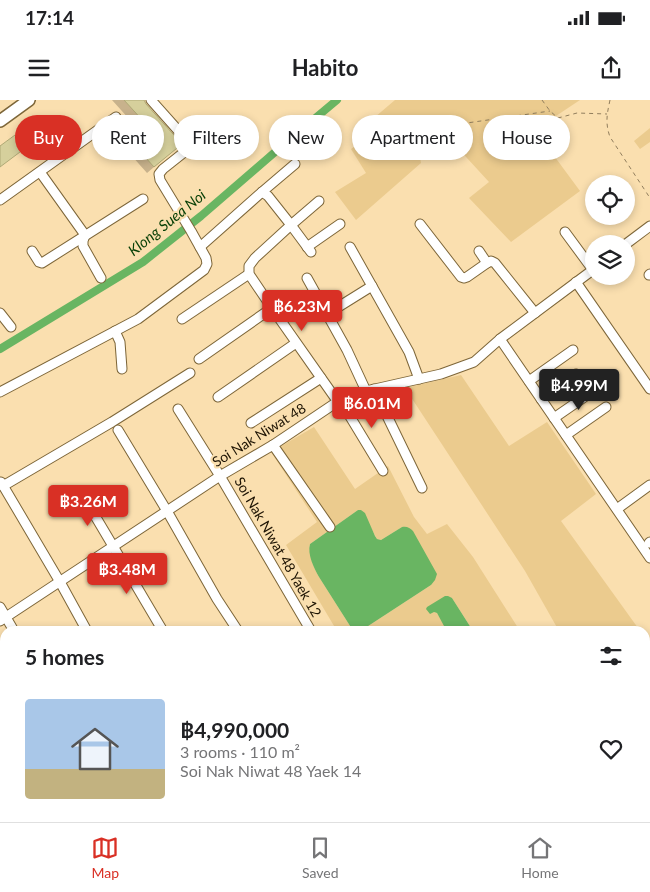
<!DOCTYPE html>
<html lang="en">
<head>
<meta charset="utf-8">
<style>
  body { margin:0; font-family:Lato,sans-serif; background:#f2f2f2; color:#202124; height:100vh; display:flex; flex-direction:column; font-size:19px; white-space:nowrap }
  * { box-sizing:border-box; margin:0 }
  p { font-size:16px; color:#757577 }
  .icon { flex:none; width:28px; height:28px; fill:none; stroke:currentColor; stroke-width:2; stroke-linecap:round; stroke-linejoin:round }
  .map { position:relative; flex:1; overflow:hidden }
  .details { position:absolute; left:0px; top:526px; width:650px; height:196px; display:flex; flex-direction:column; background:#fff; border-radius:15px 15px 0 0; box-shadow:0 2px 8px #0003 }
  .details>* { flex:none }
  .hud { position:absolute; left:15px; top:15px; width:620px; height:45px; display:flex; gap:10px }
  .controls { position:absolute; left:585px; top:75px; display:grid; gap:10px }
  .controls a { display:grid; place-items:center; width:50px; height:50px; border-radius:50%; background:#fff; box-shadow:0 2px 8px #0003; font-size:25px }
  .price { position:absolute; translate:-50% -42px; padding:0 11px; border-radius:5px; background:#d93025; color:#fff; font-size:16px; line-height:32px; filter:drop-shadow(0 1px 2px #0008) }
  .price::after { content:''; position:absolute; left:50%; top:30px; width:15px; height:11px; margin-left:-8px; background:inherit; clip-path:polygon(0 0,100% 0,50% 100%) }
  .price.current { background:#222; color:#fff }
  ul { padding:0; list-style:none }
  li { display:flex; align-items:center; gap:15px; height:125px; padding:0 25px }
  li+li { border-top:1px solid #e0e0e0 }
  li span { display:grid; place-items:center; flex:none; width:140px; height:100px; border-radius:5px; color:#555 }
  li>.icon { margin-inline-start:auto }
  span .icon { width:60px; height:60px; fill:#fffc; stroke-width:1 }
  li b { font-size:21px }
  h2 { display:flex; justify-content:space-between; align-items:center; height:60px; padding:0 25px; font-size:21px }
  .pill { padding:0 18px; border-radius:22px; background:#fff; box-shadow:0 2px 8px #0003; font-size:18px; line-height:45px }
  .pill.current { background:#d93025; color:#fff }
  .status { display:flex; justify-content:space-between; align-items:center; height:35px; padding:0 25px; background:#fff; direction:ltr }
  .status svg { height:14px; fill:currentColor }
  header { display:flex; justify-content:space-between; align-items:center; height:65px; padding:0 25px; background:#fff; font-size:22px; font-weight:700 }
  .dock { display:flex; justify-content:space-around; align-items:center; height:70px; border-top:1px solid #e0e0e0; background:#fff; font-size:14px; color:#757577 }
  .dock a { display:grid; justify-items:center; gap:2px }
  .dock .current { color:#d93025 }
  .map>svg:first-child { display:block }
  .green { fill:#ebcb8e; fill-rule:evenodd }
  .water { fill:#69b562 }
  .shadow { fill:#0003 }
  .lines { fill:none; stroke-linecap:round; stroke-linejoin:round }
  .canal { stroke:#69b562; stroke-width:8 }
  .building { fill:#d6d09c; stroke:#afa976 }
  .minor-casing { stroke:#7d6639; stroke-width:11 }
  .major-casing { stroke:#7d6639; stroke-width:14 }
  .path { stroke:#917e5d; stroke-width:1; stroke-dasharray:4 4; stroke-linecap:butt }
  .minor { stroke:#fff; stroke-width:9 }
  .major { stroke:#fff; stroke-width:11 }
  .labels { text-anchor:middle; stroke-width:4.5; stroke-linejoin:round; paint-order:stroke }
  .street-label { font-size:14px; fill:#1d1303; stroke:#fadfaf }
  .water-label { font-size:15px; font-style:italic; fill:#073f05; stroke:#fadfaf }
</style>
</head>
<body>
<div class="status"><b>17:14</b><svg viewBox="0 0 49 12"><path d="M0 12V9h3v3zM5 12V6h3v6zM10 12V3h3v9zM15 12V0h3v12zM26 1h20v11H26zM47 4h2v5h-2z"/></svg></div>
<header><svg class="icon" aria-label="menu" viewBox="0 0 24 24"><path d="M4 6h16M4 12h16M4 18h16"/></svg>Habito<svg class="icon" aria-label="share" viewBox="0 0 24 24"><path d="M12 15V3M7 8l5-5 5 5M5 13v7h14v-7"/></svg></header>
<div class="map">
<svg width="650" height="722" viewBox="0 0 650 722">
  <rect width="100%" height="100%" fill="#fadfaf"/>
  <g class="green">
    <polygon points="395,0 580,0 535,30 580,91 511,142 469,98 489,82 434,22 416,33 421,63 356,120 335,92 366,73 351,49 375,32 368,23"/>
    <polygon points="650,28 650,42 640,49 634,41"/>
    <polygon points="461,275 509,346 547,322 596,394 561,421 638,528 632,531 559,531 525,471 405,288"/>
    <path d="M 314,327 L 355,389 L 388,366 L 414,417 L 427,434 L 447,424 L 473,457 L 520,531 L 473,531 L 452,498 L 431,514 L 434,512 L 437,513 L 445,526 L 442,531 L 337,531 L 286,445 L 317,422 L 271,352 ZM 358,410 L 361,410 L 377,439 L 381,440 L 402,427 L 431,485 L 362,530 L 357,531 L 352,529 L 319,477 C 314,468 308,454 310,444 Z"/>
    <polygon points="393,718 444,718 447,722 396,722"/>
  </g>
  <g class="water">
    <path d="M 358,410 L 361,410 L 365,413 L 375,436 L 377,439 L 381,440 L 402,427 C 407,426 410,428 413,431 L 437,474 L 435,480 L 431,485 L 362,530 L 357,531 L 352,529 L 319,477 C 314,468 307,454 310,444 Z"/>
    <polygon points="445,496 448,496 452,498 473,531 442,531 444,526 437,513 434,512 430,514 426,509 427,507"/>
    <polygon points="185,718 321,718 324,722 187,722"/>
  </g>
  <polygon class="shadow" points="112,0 143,0 174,50 147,73 131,55 148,40"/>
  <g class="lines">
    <polyline class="canal" points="0,249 143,162 201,116 282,46 337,0"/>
  </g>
  <g class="building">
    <polygon points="124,0 144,0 146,4 182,44 154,67 137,48 154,33"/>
    <polygon points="15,35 24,49 0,67 0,46"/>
  </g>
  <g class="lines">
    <g class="minor-casing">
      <g id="minor">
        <polyline points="192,46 221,23"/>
        <polyline points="40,72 85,135 83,141 83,146 101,178"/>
        <polyline points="262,92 268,96 291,125 255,158 249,166 249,174 272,208 338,302"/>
        <polyline points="0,100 116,17"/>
        <polyline points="420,124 461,177 464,178 467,177 487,163 491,161 495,163 535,213"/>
        <polyline points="565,132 593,170"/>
        <polyline points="626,144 650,126"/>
        <polyline points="200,147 262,92 295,64"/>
        <polyline points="307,147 340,124"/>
        <polyline points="350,147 409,252 419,279"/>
        <polyline points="32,151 39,162 42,163 143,99"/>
        <polyline points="479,151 487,163"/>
        <polyline points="311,152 291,125 319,101"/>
        <polyline points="649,175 650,174"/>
        <polyline points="307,178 347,250 366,291"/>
        <polyline points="576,182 650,289"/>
        <polyline points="0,213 11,227"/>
        <polyline points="327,214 372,186"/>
        <polyline points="182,219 249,174"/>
        <polyline points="115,231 120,242 122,269"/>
        <polyline points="500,239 650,458"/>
        <polyline points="199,259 272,208"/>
        <polyline points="529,281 573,250"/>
        <polyline points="374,289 422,388"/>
        <polyline points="0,292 138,219 204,170 207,164 206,158 191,131 160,80 159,74 163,69 192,46 151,0"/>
        <polyline points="218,297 296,243"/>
        <polyline points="541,299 576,274"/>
        <polyline points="340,300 383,371"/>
        <polyline points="178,309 220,376 311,531"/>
        <polyline points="554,318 593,291"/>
        <polyline points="251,323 321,278"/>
        <polyline points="118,330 167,411 217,499 238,531"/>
        <polyline points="566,335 606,307"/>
        <polyline points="273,345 330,427"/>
        <polyline points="1,382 60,482 87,531"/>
        <polyline points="3,386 112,322 190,273"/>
        <path d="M 83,396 C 110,440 136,486 163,531"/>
        <polyline points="617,409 650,385"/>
        <polyline points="649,443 650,442"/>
        <polyline points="0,507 14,531"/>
        <polyline points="0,521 220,376 273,345 340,300 366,291 441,274 474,262 500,239 594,169"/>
        <polyline points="645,585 650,582"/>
        <polyline points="645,603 650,610"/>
        <polyline points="0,635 5,645"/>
        <polyline points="0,663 5,659"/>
        <polyline points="645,681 650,682"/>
        <polyline points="645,706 650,703"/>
        <polyline points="645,714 650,721"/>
        <polyline points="141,718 144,722"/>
        <polyline points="385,718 388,722"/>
        <polyline points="529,718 532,722"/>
        <polyline points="447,720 451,718"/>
        <polyline points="31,722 36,718"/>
        <polyline points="73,722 78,718"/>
        <polyline points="573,722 579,718"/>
      </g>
    </g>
    <g class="major-casing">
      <polyline id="major" points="0,21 29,0"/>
    </g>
    <g class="path">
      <polyline points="542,0 550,11 558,18 577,13 607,14"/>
      <path d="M 610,0 C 607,14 605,23 610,37 L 650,98"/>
      <polyline points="439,32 460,24 550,11"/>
    </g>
    <use href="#minor" class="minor"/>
    <use href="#major" class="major"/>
  </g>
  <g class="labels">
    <g class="street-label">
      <text transform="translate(259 335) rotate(-32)" y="5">Soi Nak Niwat 48</text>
      <text transform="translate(278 447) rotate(60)" y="5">Soi Nak Niwat 48 Yaek 12</text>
    </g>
    <g class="water-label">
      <text transform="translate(167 123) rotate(-39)" y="5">Klong Suea Noi</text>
    </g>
  </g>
</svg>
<div class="controls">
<a><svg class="icon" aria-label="locate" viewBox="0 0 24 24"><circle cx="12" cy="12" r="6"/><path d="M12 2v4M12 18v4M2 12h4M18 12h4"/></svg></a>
<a><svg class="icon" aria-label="layers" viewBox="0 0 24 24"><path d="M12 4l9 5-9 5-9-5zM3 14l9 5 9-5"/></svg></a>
</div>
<b class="price" style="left:302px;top:232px">฿6.23M</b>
<b class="price current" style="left:579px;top:311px">฿4.99M</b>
<b class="price" style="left:372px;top:329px">฿6.01M</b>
<b class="price" style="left:88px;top:427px">฿3.26M</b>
<b class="price" style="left:127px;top:495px">฿3.48M</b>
<div class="hud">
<a class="pill current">Buy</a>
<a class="pill">Rent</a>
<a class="pill">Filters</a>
<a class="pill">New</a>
<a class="pill">Apartment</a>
<a class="pill">House</a>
</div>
<section class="details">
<h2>5 homes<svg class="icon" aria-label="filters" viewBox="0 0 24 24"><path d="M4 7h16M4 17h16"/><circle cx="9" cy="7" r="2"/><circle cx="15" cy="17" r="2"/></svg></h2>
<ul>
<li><span style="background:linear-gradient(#a9c7e8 70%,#c2b280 0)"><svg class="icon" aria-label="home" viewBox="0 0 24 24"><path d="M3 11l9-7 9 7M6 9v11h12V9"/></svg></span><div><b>฿4,990,000</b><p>3 rooms · 110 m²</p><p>Soi Nak Niwat 48 Yaek 14</p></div><svg class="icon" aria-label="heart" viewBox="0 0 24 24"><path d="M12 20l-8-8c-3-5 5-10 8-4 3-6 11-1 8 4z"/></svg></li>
</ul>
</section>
</div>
<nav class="dock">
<a class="current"><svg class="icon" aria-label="map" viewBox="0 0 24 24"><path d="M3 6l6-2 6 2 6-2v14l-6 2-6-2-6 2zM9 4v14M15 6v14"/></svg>Map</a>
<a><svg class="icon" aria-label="saved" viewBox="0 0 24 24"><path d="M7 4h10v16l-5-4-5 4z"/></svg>Saved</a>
<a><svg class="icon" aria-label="home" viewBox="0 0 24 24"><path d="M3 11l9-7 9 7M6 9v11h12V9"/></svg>Home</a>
</nav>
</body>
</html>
